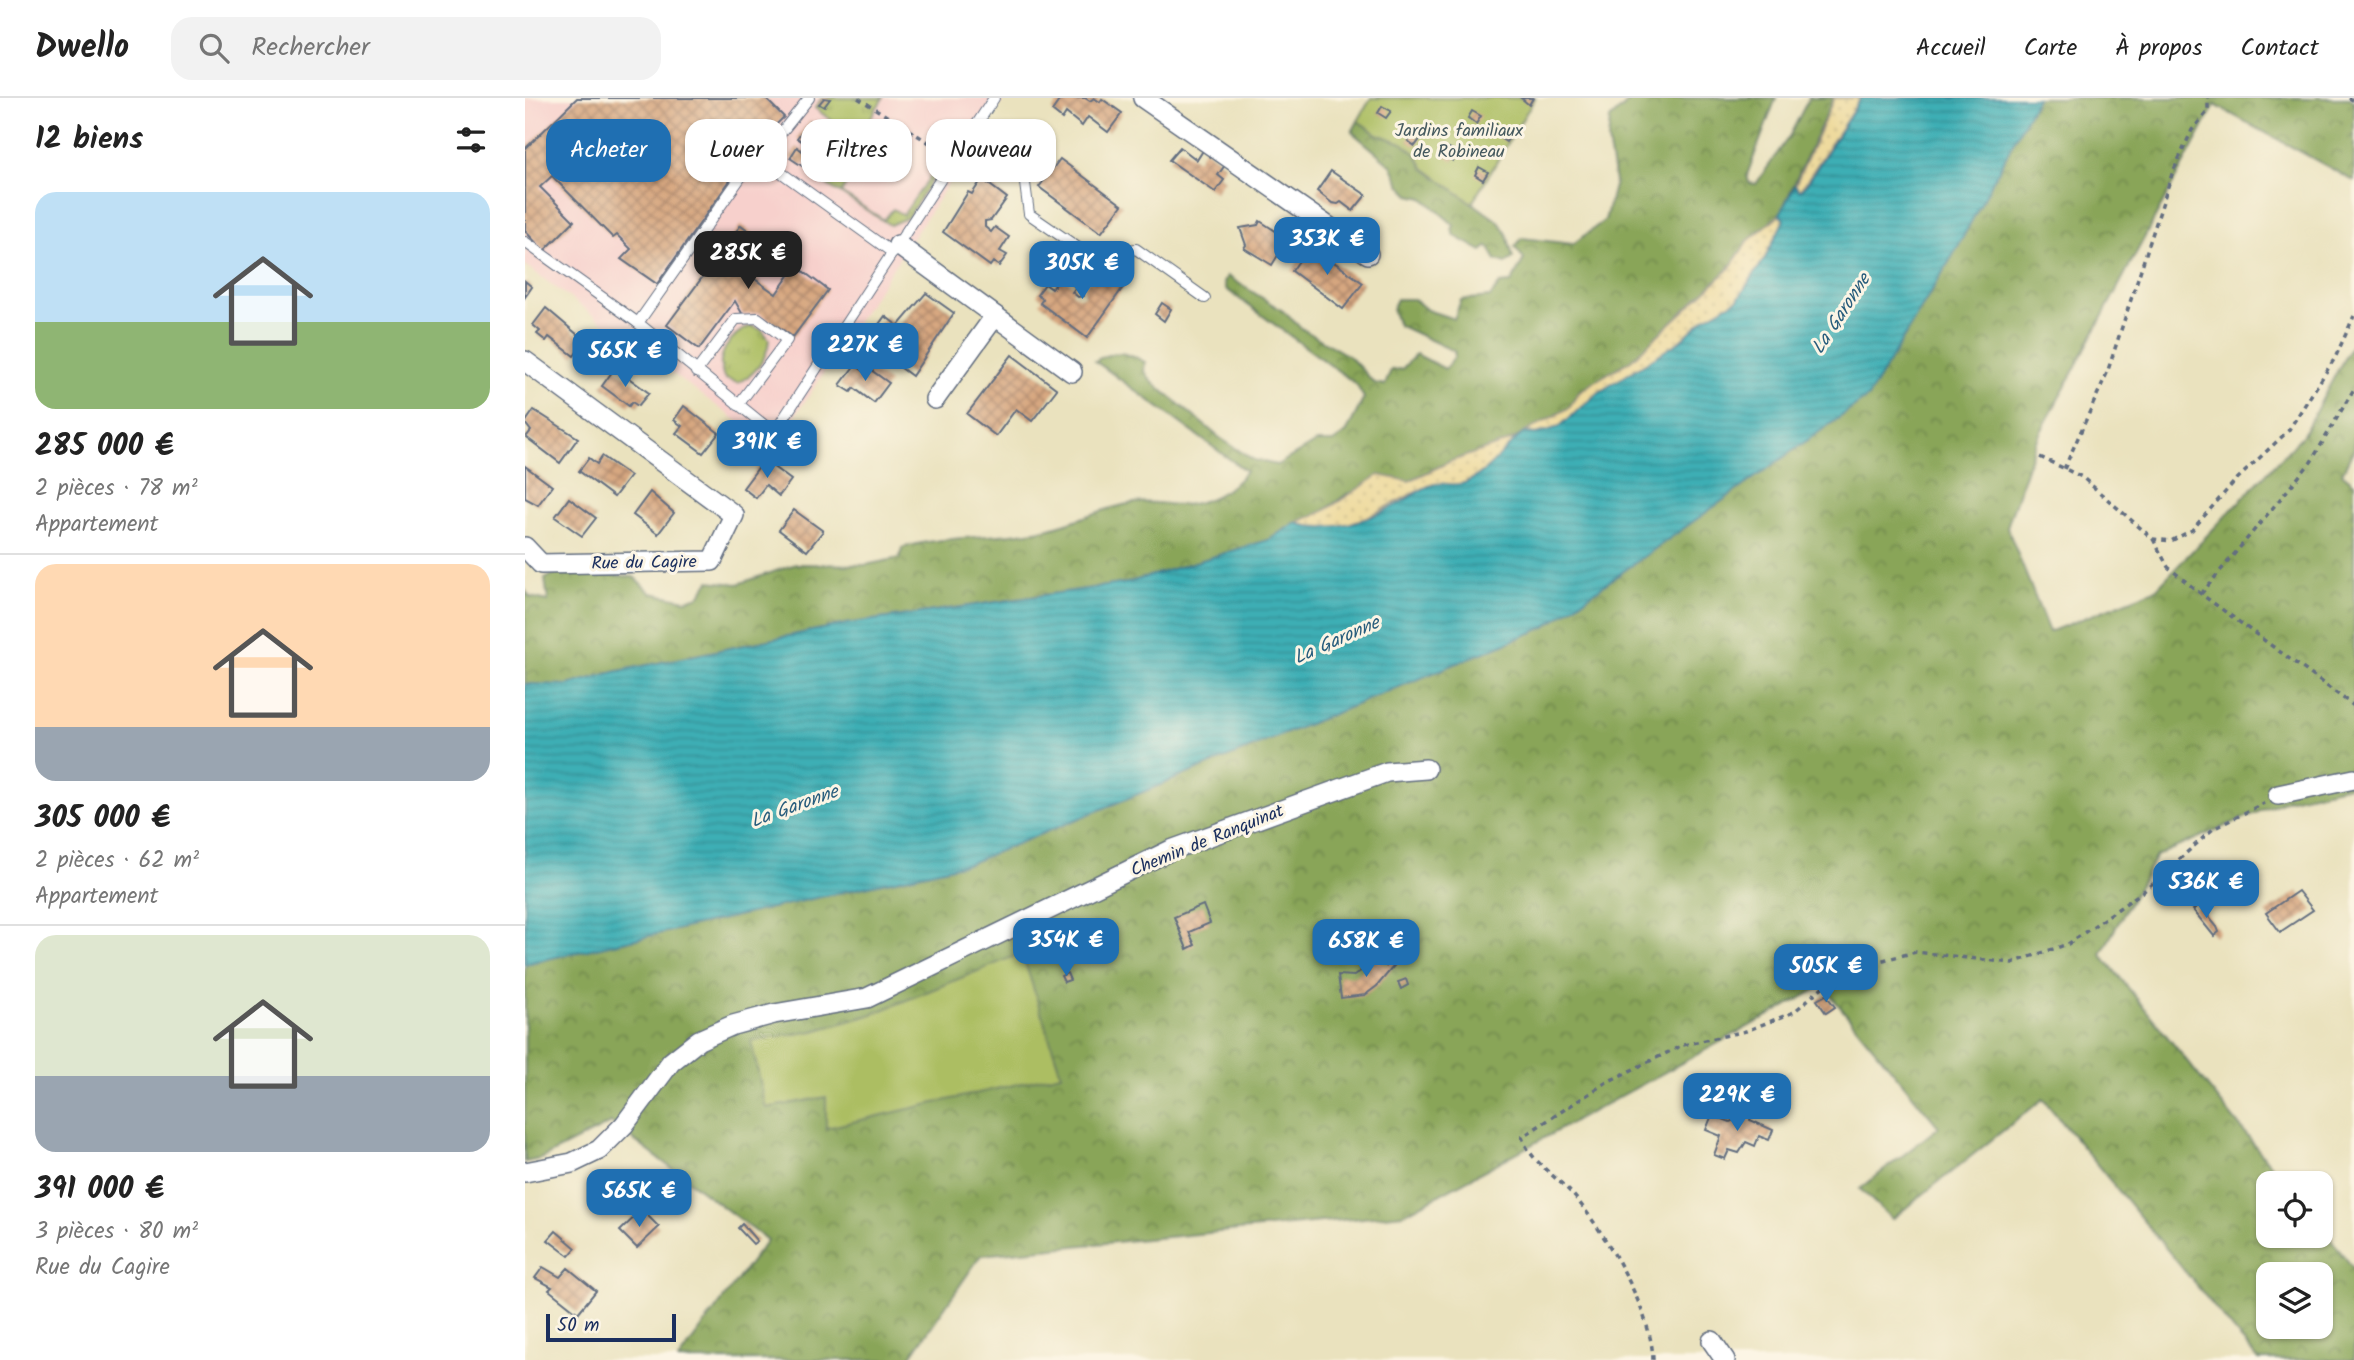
<!DOCTYPE html>
<html lang="fr">
<head>
<meta charset="utf-8">
<style>
  body { margin:0; font-family:Kalam,sans-serif; background:#f2f2f2; color:#222; height:100vh; display:flex; flex-direction:column; font-size:26px; white-space:nowrap }
  * { box-sizing:border-box; margin:0 }
  p { font-size:23px; color:#767676 }
  .icon { flex:none; width:38px; height:38px; fill:none; stroke:currentColor; stroke-width:2; stroke-linecap:round; stroke-linejoin:round }
  .map { position:relative; flex:1; overflow:hidden }
  .details { display:flex; flex-direction:column; background:#fff; width:525px }
  .details>* { flex:none }
  .top-card { position:absolute; left:21px; top:21px; width:665px; height:63px; display:flex; gap:14px }
  .tools { position:absolute; left:1731px; top:1073px; display:grid; gap:14px }
  .tools a { display:grid; place-items:center; width:77px; height:77px; border-radius:14px; background:#fff; box-shadow:0 2px 5px #0004; font-size:35px }
  .scale { position:absolute; left:21px; bottom:18px; width:130px; box-sizing:border-box; padding-left:7px; border:4px solid #1b2f5e; border-top:0; font-size:19px; line-height:24px; white-space:nowrap; color:#1b2f5e; -webkit-text-stroke:5px #fcf5e5; paint-order:stroke }
  .price { position:absolute; translate:-50% -60px; padding:0 16px; border-radius:14px; background:#1f6fb2; color:#fff; font-size:23px; line-height:46px; filter:drop-shadow(0 2px 4px #0008) }
  .price::after { content:''; position:absolute; left:50%; top:42px; width:21px; height:16px; margin-left:-10px; background:inherit; clip-path:polygon(0 0,100% 0,50% 100%) }
  .price.active { background:#222; color:#fff }
  ul { padding:0; list-style:none }
  li { display:grid; align-content:center; gap:14px; height:371px; padding:0 35px }
  li+li { border-top:2px solid #e0e0e0 }
  li span { display:grid; place-items:center; height:217px; border-radius:21px; color:#555 }
  li>.icon { margin-inline-start:auto }
  span .icon { width:126px; height:126px; fill:#fffc; stroke-width:1 }
  li b { font-size:30px }
  h2 { display:flex; justify-content:space-between; align-items:center; height:84px; padding:0 35px; font-size:30px }
  .chip { padding:0 24px; border-radius:21px; background:#fff; box-shadow:0 2px 5px #0004; font-size:24px; line-height:63px }
  .chip.active { background:#1f6fb2; color:#fff }
  header { display:flex; align-items:center; gap:42px; box-sizing:border-box; height:98px; padding:0 35px; background:#fff; border-bottom:2px solid #e0e0e0 }
  header strong { font-size:33px }
  nav { display:flex; gap:38px; margin-inline-start:auto; font-size:24px }
  .search { width:490px; height:63px; background:#f2f2f2; display:flex; align-items:center; gap:18px; box-sizing:border-box; padding:0 24px; border-radius:21px; color:#767676; font-size:26px }
  main { display:flex; flex:1; min-height:0 }
  .map>svg:first-child { display:block }
  .built { fill:#f7d0cc }
  .grass { fill:url(#grass-tufts); stroke:#647660; stroke-width:2 }
  .forest { fill:url(#forest-crowns); stroke:#526a5b; stroke-width:2; fill-rule:evenodd }
  .sand { fill:url(#sand-dots); stroke:#84847e; stroke-width:2 }
  .green { fill:#acbe62; stroke:#647660; stroke-width:2 }
  .water { fill:url(#water-rules); stroke:#2c6f8a; stroke-width:2 }
  .building { fill:url(#building-cross-hatch); fill-rule:evenodd }
  .lines { fill:none; stroke-linecap:round; stroke-linejoin:round }
  .lane-casing { stroke:#636e80; stroke-width:12 }
  .street-casing { stroke:#636e80; stroke-width:22 }
  .path { stroke:#636e80; stroke-width:3.5; stroke-dasharray:5 5; stroke-linecap:butt }
  .lane { stroke:#fff; stroke-width:10 }
  .street { stroke:#fff; stroke-width:19 }
  .labels { text-anchor:middle; stroke-width:6; stroke-linejoin:round; paint-order:stroke }
  .park-label { font-size:18px; fill:#465a5f; stroke:#fcf5e5 }
  .street-label { font-size:18px; fill:#1b2f5e; stroke:#fcf5e5 }
  .water-label { font-size:19px; font-style:italic; fill:#275c7c; stroke:#fcf5e5 }
</style>
</head>
<body>
<header>
<strong>Dwello</strong>
<div class="search"><svg class="icon" aria-label="search" viewBox="0 0 24 24"><circle cx="10" cy="10" r="6"/><path d="M15 15l6 6"/></svg>Rechercher</div>
<nav><a>Accueil</a><a>Carte</a><a>À propos</a><a>Contact</a></nav>
</header>
<main>
<section class="details">
<h2>12 biens<svg class="icon" aria-label="filters" viewBox="0 0 24 24"><path d="M4 7h16M4 17h16"/><circle cx="9" cy="7" r="2"/><circle cx="15" cy="17" r="2"/></svg></h2>
<ul>
<li><span style="background:linear-gradient(#bfe0f5 60%,#8fb573 0)"><svg class="icon" aria-label="home" viewBox="0 0 24 24"><path d="M3 11l9-7 9 7M6 9v11h12V9"/></svg></span><div><b>285 000 €</b><p>2 pièces · 78 m²</p><p>Appartement</p></div></li>
<li><span style="background:linear-gradient(#ffd9b3 75%,#9aa5b1 0)"><svg class="icon" aria-label="home" viewBox="0 0 24 24"><path d="M3 11l9-7 9 7M6 9v11h12V9"/></svg></span><div><b>305 000 €</b><p>2 pièces · 62 m²</p><p>Appartement</p></div></li>
<li><span style="background:linear-gradient(#dfe7d0 65%,#9aa5b1 0)"><svg class="icon" aria-label="home" viewBox="0 0 24 24"><path d="M3 11l9-7 9 7M6 9v11h12V9"/></svg></span><div><b>391 000 €</b><p>3 pièces · 80 m²</p><p>Rue du Cagire</p></div></li>
</ul>
</section>
<div class="map">
<svg width="1829" height="1262" viewBox="0 0 1829 1262">
  <defs>
    <pattern id="grass-tufts" width="24" height="20" patternUnits="userSpaceOnUse" patternTransform="scale(1.75)"><rect width="24" height="20" fill="#acbe62"/><path d="M3 7l-1-3M5 7V3M7 7l1-3M15 17l-1-3M17 17v-4M19 17l1-3" fill="none" stroke="#8b9b54"/></pattern>
    <pattern id="forest-crowns" width="20" height="18" patternUnits="userSpaceOnUse" patternTransform="scale(1.75)"><rect width="20" height="18" fill="#89a558"/><path d="M2 6a3 3 0 1 1 6 0M12 15a3 3 0 1 1 6 0" fill="none" stroke="#6f874c"/></pattern>
    <pattern id="sand-dots" width="8" height="8" patternUnits="userSpaceOnUse" patternTransform="scale(1.75)"><rect width="8" height="8" fill="#eeda9e"/><path d="M2 2h.1M6 6h.1" fill="none" stroke="#ccbb8a" stroke-width="1.8" stroke-linecap="round"/></pattern>
    <pattern id="water-rules" width="6" height="5" patternUnits="userSpaceOnUse" patternTransform="scale(1.75)"><rect width="6" height="5" fill="#3eafb5"/><path d="M0 2.5h6" fill="none" stroke="#338f96"/></pattern>
    <pattern id="building-cross-hatch" width="8" height="8" patternUnits="userSpaceOnUse" patternTransform="scale(1.75)"><rect width="8" height="8" fill="#d7a780"/><path d="M0 0l8 8M0 8l8-8" fill="none" stroke="#ae886c"/></pattern>
  </defs>
  <rect width="100%" height="100%" fill="#fcf5e5"/>
  <filter id="ink" filterUnits="userSpaceOnUse"><feTurbulence type="fractalNoise" baseFrequency=".0143" numOctaves="2"/><feDisplacementMap in="SourceGraphic" scale="14" xChannelSelector="R" yChannelSelector="G"/><feConvolveMatrix kernelMatrix="1 2 1 2 8 2 1 2 1" color-interpolation-filters="sRGB"/></filter>
  <filter id="wash" filterUnits="userSpaceOnUse"><feTurbulence type="fractalNoise" baseFrequency=".00686" numOctaves="4" result="noise"/><feDisplacementMap in="SourceGraphic" scale="28" xChannelSelector="R" yChannelSelector="G"/><feGaussianBlur stdDeviation="1.57" result="paint"/><feColorMatrix in="noise" values="0 0 0 0 0 0 0 0 0 0 0 0 0 0 0 0 0 1.4 0 .05"/><feComposite in="paint" operator="in"/></filter>
  <g filter="url(#wash)">
    <rect width="100%" height="100%" fill="#eae2be"/>
    <polygon class="built" points="0,0 480,0 249,350 0,167"/>
    <g class="grass">
      <polygon points="297,0 358,0 311,75 322,85 316,95 359,122 368,111 378,117 411,70 410,77 383,119 365,127 287,77 320,33 290,10"/>
      <path d="M 226,228 L 237,232 L 244,241 C 243,260 230,277 213,285 L 200,281 C 188,260 205,236 226,228 Z"/>
    </g>
    <g class="forest">
      <path d="M 1108,0 L 1251,0 L 1222,77 L 1224,85 L 1231,86 L 1265,37 L 1284,0 L 1309,0 L 1255,116 L 1223,143 L 1203,172 L 1106,262 L 1067,285 L 1052,296 L 1045,309 L 978,347 L 926,363 L 884,383 L 822,396 L 799,413 L 770,425 L 743,442 L 602,485 L 321,526 L 89,574 L 43,587 L 0,586 L 0,492 L 5,499 L 23,503 L 20,481 L 29,476 L 44,473 L 109,479 L 126,495 L 161,502 L 174,498 L 184,483 L 213,486 L 271,466 L 340,467 L 375,460 L 377,450 C 415,438 468,440 510,433 C 544,428 574,410 609,405 C 622,403 638,406 652,407 C 678,408 706,393 721,373 L 570,263 C 589,252 601,253 620,264 L 619,272 L 626,283 L 695,340 L 729,362 L 752,367 L 791,344 L 808,344 L 821,335 L 839,300 L 831,286 L 701,191 L 699,184 L 702,178 L 758,213 L 776,230 L 825,259 L 849,285 L 860,287 L 866,272 L 877,271 L 891,256 L 920,271 L 930,258 L 929,253 L 873,227 L 867,211 L 872,201 L 889,201 L 902,212 L 929,221 L 936,202 L 965,199 L 975,186 L 986,185 L 999,161 L 990,149 L 997,140 L 1048,146 L 1080,122 L 1090,84 L 1083,43 L 1085,21 Z"/>
      <path d="M 1512,0 L 1825,0 L 1829,3 L 1829,83 L 1690,7 L 1511,343 L 1482,429 L 1524,534 L 1630,492 L 1778,337 L 1829,242 L 1829,351 L 1817,375 L 1829,385 L 1829,687 L 1761,702 L 1631,758 L 1576,856 L 1760,1085 L 1743,1085 L 1743,1138 L 1796,1138 L 1796,1129 L 1829,1171 L 1829,1262 L 1733,1262 L 1518,1001 L 1367,1121 L 1335,1091 L 1414,1029 L 1298,888 L 879,1116 L 456,1157 L 383,1262 L 153,1262 L 242,1142 L 86,1025 L 15,1061 L 0,1064 L 0,866 L 445,765 L 1020,529 L 1343,299 L 1431,152 ZM 345,917 L 302,1030 L 301,999 L 227,943 L 289,933 ZM 1743,1176 L 1796,1176 L 1796,1228 L 1743,1228 Z"/>
      <polygon points="833,23 852,36 877,44 891,56 899,70 974,124 982,136 988,160 981,165 971,162 963,148 957,153 930,138 927,132 929,127 898,100 885,97 876,88 866,67 827,34"/>
    </g>
    <g class="sand">
      <polygon points="1309,0 1336,0 1275,93 1270,87"/>
      <polygon points="1255,116 1259,122 1240,160 1213,201 1180,220 1154,244 1073,295 1034,329 1012,336 999,335 1045,309 1052,296 1067,285 1106,262 1203,172 1223,143"/>
      <path d="M 991,341 C 984,354 948,385 933,387 C 924,388 914,384 906,387 C 859,407 824,441 770,425 L 799,413 L 854,377 L 884,383 L 926,363 Z"/>
    </g>
    <g class="green">
      <polygon points="846,0 1010,0 947,105 899,70 891,56 877,45 852,36 833,23"/>
      <polygon points="497,855 536,976 301,1030 301,999 241,1010 226,943 289,933 345,917"/>
    </g>
    <path class="water" d="M 1336,0 L 1512,0 L 1431,152 L 1343,299 L 1020,529 L 445,765 L 0,866 L 0,586 L 43,587 L 89,574 L 321,526 L 602,485 L 743,442 L 770,425 C 806,436 845,422 877,404 C 887,398 900,388 910,386 C 921,384 931,389 942,384 C 965,373 980,349 999,335 L 1012,336 L 1034,329 L 1073,295 L 1154,244 L 1180,220 L 1213,201 L 1240,160 L 1259,122 L 1255,116 L 1270,87 L 1275,93 L 1282,86 Z"/>
    <g id="blocks">
      <g class="building">
        <polygon points="52,0 240,0 259,19 201,75 206,81 132,186 96,161 106,151 92,137 88,140 27,78 15,89 49,123 19,153 0,133 0,51"/>
        <polygon points="299,0 305,1 299,9 294,6"/>
        <polygon points="536,0 560,0 565,3 569,0 575,4 577,1 597,15 583,34 563,19 557,28 541,15 537,21 527,13"/>
        <polygon points="996,0 1008,0 1004,7"/>
        <polygon points="857,8 866,13 861,20 853,15"/>
        <polygon points="947,13 956,18 951,26 943,20"/>
        <polygon points="285,23 290,27 278,44 272,40"/>
        <polygon points="977,31 986,37 981,44 973,39"/>
        <polygon points="888,35 896,40 890,48 883,43"/>
        <polygon points="272,49 284,58 277,68 265,60"/>
        <polygon points="655,49 672,62 679,51 700,67 693,77 699,82 690,94 644,62"/>
        <polygon points="924,50 933,55 928,63 920,57"/>
        <polygon points="535,61 597,107 576,135 514,89"/>
        <polygon points="954,69 963,74 958,82 950,77"/>
        <polygon points="806,73 841,97 828,113 816,104 813,106 807,105 792,93"/>
        <polygon points="457,81 482,100 466,122 460,123 460,129 466,134 470,129 484,139 475,153 482,157 474,168 468,164 465,168 418,134 443,94 447,96"/>
        <polygon points="735,123 763,141 747,167 719,150 721,147 715,130 733,127"/>
        <path d="M 216,127 L 248,151 L 245,155 L 268,173 L 271,168 L 303,192 L 268,239 L 234,215 L 218,217 L 210,203 L 174,251 L 142,227 ZM 243,159 L 265,176 L 251,196 L 227,179 Z"/>
        <polygon points="785,147 838,185 818,211 767,173"/>
        <polygon points="574,169 599,188 562,240 515,205 518,201 512,197 520,186 527,191 536,179 551,189 547,194 553,199 559,198 559,190"/>
        <polygon points="0,183 7,189 0,199"/>
        <polygon points="401,195 429,215 387,278 341,244 360,218 373,228"/>
        <polygon points="637,205 646,211 639,223 630,216"/>
        <polygon points="21,210 60,243 49,258 24,239 21,243 12,236 15,233 8,227"/>
        <polygon points="487,257 532,291 507,323 491,311 471,338 442,316"/>
        <polygon points="330,267 340,274 343,270 364,285 349,305 329,290 326,294 315,287"/>
        <polygon points="90,270 124,295 113,308 107,304 104,308 77,288"/>
        <polygon points="159,308 194,335 178,355 151,335 157,328 149,322"/>
        <polygon points="9,312 53,340 35,365 1,339 6,333 0,325"/>
        <polygon points="77,358 105,378 89,399 54,373 64,360 72,366"/>
        <polygon points="239,362 266,382 254,398 241,387 231,400 218,390"/>
        <polygon points="0,368 27,388 13,407 0,400"/>
        <polygon points="125,394 149,415 133,436 108,417"/>
        <polygon points="44,400 71,420 57,438 30,419"/>
        <polygon points="269,412 298,433 282,453 254,432"/>
        <polygon points="1773,793 1788,812 1755,834 1741,815"/>
        <polygon points="678,807 685,825 664,834 670,847 662,851 649,819"/>
        <polygon points="1674,807 1692,829 1694,834 1689,838 1668,812"/>
        <polygon points="866,857 874,862 852,888 840,897 816,900 813,877 829,878 854,859 861,868"/>
        <polygon points="542,875 545,882 539,884 536,878"/>
        <polygon points="881,881 883,887 876,891 873,884"/>
        <polygon points="1301,897 1310,909 1301,915 1292,902"/>
        <polygon points="1217,1009 1228,1013 1225,1022 1248,1032 1244,1042 1234,1038 1230,1048 1221,1044 1214,1055 1204,1052 1200,1061 1189,1057 1196,1038 1181,1032 1187,1017 1205,1024 1211,1021"/>
        <polygon points="117,1112 134,1129 112,1150 95,1133"/>
        <polygon points="217,1126 232,1143 228,1146 213,1130"/>
        <polygon points="31,1133 51,1150 44,1158 23,1142"/>
        <polygon points="18,1169 35,1179 43,1170 71,1193 53,1215 24,1192 27,1189 10,1180"/>
      </g>
    </g>
  </g>
  <g filter="url(#ink)">
    <use href="#blocks" fill-opacity="0" stroke="#636e80" stroke-width="2"/>
    <g class="lines">
      <g class="lane-casing">
        <g id="lane">
          <polyline points="284,0 236,60 220,73 113,225 249,335 469,0"/>
          <polyline points="447,34 498,70 504,116 565,158 611,151 680,200"/>
          <polyline points="236,60 368,155"/>
          <polyline points="0,144 113,225"/>
          <polyline points="171,274 211,221 233,220 262,242 213,307"/>
        </g>
      </g>
      <g class="street-casing">
        <g id="street">
          <polyline points="618,0 843,156"/>
          <polyline points="373,147 547,274"/>
          <polyline points="0,263 209,417 187,463 16,466 0,449"/>
          <polyline points="410,301 470,218"/>
          <polyline points="1753,697 1829,681"/>
          <polyline points="0,1074 47,1065 74,1052 99,1027 146,964 174,942 208,927 249,916 342,900 646,752 862,674 901,671"/>
          <polyline points="1187,1243 1200,1262"/>
        </g>
      </g>
      <g class="path">
        <polyline points="333,0 419,54"/>
        <polyline points="1824,0 1829,3"/>
        <polyline points="1515,359 1557,379 1628,441 1646,443 1667,432 1709,384 1763,333 1810,260 1829,218"/>
        <polyline points="1539,371 1582,275 1647,76 1667,32 1683,13 1683,0"/>
        <polyline points="1628,441 1643,469 1676,496 1829,608"/>
        <polyline points="1676,496 1786,364 1829,291"/>
        <path d="M 1128,1262 C 1127,1212 1081,1137 1050,1099 C 1033,1079 1006,1065 997,1039 L 1082,984 L 1158,947 L 1221,933 L 1269,914 L 1302,885 L 1342,866 L 1391,854 L 1487,865 L 1543,846 L 1620,792 L 1688,731 L 1739,705"/>
      </g>
      <use href="#lane" class="lane"/>
      <use href="#street" class="street"/>
    </g>
  </g>
  <g class="labels">
    <g class="park-label">
      <text x="934" y="38">Jardins familiaux<tspan x="934" dy="21">de Robineau</tspan></text>
    </g>
    <g class="street-label">
      <text transform="translate(119 464) rotate(-1)" y="6">Rue du Cagire</text>
      <text transform="translate(682 742) rotate(-22)" y="6">Chemin de Ranquinat</text>
    </g>
    <g class="water-label">
      <text transform="translate(1315 215) rotate(-57)" y="7">La Garonne</text>
      <text transform="translate(811 541) rotate(-24)" y="7">La Garonne</text>
      <text transform="translate(269 707) rotate(-20)" y="7">La Garonne</text>
    </g>
  </g>
</svg>
<div class="tools">
<a><svg class="icon" aria-label="locate" viewBox="0 0 24 24"><circle cx="12" cy="12" r="6"/><path d="M12 2v4M12 18v4M2 12h4M18 12h4"/></svg></a>
<a><svg class="icon" aria-label="layers" viewBox="0 0 24 24"><path d="M12 4l9 5-9 5-9-5zM3 14l9 5 9-5"/></svg></a>
</div>
<div class="scale">50 m</div>
<b class="price" style="left:802px;top:179px">353K €</b>
<b class="price active" style="left:223px;top:193px">285K €</b>
<b class="price" style="left:557px;top:203px">305K €</b>
<b class="price" style="left:340px;top:285px">227K €</b>
<b class="price" style="left:100px;top:291px">565K €</b>
<b class="price" style="left:242px;top:382px">391K €</b>
<b class="price" style="left:1681px;top:822px">536K €</b>
<b class="price" style="left:541px;top:880px">354K €</b>
<b class="price" style="left:841px;top:881px">658K €</b>
<b class="price" style="left:1301px;top:906px">505K €</b>
<b class="price" style="left:1212px;top:1035px">229K €</b>
<b class="price" style="left:114px;top:1131px">565K €</b>
<div class="top-card">
<a class="chip active">Acheter</a>
<a class="chip">Louer</a>
<a class="chip">Filtres</a>
<a class="chip">Nouveau</a>
</div>
</div>
</main>
</body>
</html>
